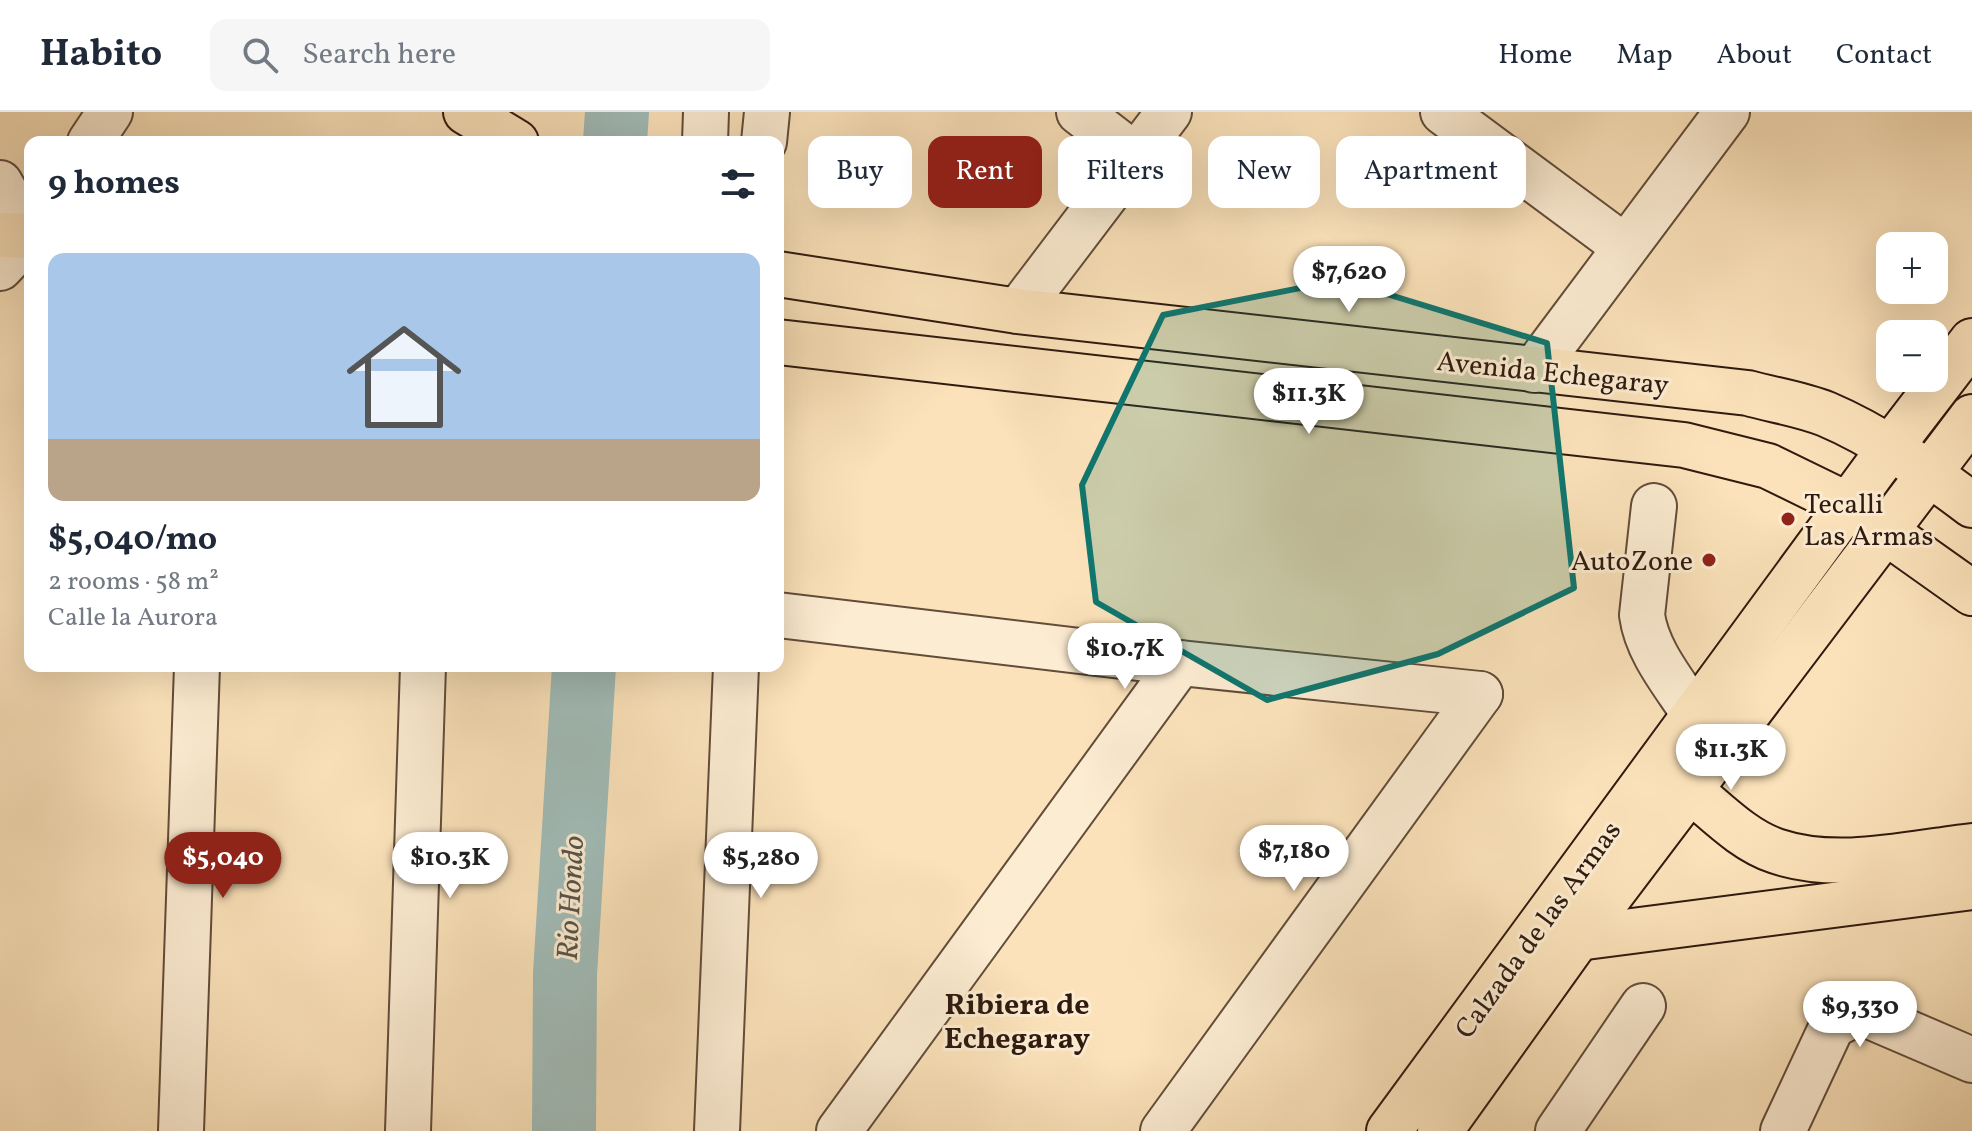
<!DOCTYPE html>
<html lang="en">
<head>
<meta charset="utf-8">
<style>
  body { margin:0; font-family:Vollkorn,serif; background:#f6f6f7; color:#1f2937; height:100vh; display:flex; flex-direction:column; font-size:30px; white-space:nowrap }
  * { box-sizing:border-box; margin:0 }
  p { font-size:26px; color:#747a83 }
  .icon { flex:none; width:44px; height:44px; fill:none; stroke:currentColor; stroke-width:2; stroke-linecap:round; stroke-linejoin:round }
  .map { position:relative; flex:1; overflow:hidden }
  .panel { position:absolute; left:24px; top:24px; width:760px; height:536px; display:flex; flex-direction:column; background:#fff; border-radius:16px; box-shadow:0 8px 32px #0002 }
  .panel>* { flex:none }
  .banner { position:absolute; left:808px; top:24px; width:760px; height:72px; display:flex; gap:16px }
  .controls { position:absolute; left:1876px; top:120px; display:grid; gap:16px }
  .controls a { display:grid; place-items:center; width:72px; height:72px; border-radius:16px; background:#fff; box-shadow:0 8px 32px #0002; font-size:40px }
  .price { position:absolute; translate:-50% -68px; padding:0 18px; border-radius:28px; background:#fff; color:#222; font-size:26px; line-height:52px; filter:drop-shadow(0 2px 4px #0008) }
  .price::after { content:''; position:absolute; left:50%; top:48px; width:24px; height:18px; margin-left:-12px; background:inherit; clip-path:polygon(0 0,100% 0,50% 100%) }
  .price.active { background:#8f2418; color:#fff }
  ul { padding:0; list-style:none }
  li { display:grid; align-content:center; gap:16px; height:424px; padding:0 24px }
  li+li { border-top:2px solid #e0e1e3 }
  li span { display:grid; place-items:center; height:248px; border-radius:16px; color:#555 }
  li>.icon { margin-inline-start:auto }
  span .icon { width:144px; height:144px; fill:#fffc; stroke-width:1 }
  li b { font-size:34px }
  h2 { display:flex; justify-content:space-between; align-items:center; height:96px; padding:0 24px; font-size:34px }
  .pill { padding:0 28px; border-radius:16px; background:#fff; box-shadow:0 8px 32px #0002; font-size:28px; line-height:72px }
  .pill.active { background:#8f2418; color:#fff }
  header { display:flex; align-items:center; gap:48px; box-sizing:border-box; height:112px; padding:0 40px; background:#fff; border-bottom:2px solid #e0e1e3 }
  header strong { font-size:38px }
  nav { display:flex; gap:44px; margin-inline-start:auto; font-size:28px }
  .search { width:560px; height:72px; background:#f6f6f7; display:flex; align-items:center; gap:20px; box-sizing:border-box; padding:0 28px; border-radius:16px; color:#747a83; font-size:30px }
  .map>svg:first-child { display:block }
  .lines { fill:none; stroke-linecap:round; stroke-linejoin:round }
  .river { stroke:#a1bcb8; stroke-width:64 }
  .minor-casing { stroke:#624c3a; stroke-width:48 }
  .major-casing { stroke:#2f1a0f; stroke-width:48 }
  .minor { stroke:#fcecd2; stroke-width:44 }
  .major { stroke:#fbe2ba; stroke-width:44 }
  .marked { fill:#0f766e; fill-opacity:0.2; stroke:#0f766e; stroke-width:6; stroke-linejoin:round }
  .poi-dot { fill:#8f2418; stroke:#fcecd2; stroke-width:3 }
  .labels { text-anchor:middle; stroke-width:6; stroke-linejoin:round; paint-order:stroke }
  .street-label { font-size:28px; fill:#2f1a0f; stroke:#fcecd2 }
  .poi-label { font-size:28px; fill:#2f1a0f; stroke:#fcecd2; text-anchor:start }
  .water-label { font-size:30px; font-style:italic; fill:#57534a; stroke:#fcecd2 }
  .neighbourhood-label { font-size:30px; font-weight:bold; fill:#2f1a0f; stroke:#fcecd2 }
</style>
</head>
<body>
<header>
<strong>Habito</strong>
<div class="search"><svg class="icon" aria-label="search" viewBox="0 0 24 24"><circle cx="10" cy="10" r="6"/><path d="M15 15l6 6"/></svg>Search here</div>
<nav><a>Home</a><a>Map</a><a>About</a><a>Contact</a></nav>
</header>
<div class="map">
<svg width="1972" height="1019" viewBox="0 0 1972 1019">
  <rect width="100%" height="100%" fill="#fbe2ba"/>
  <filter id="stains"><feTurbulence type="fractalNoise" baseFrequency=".0025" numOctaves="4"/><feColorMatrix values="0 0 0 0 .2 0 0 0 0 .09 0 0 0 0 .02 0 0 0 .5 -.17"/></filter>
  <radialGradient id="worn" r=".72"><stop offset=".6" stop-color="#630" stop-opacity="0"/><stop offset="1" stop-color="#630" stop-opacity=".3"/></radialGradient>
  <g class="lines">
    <g class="river">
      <polyline points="615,30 617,0"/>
      <polyline points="564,1019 565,862 584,554"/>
    </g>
    <g class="minor-casing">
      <g id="minor">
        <polyline points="1079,0 1136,44"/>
        <polyline points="1443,0 1625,135"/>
        <polyline points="90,30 110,0"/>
        <polyline points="705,30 706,0"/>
        <polyline points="764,30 767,0"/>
        <polyline points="0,71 30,124"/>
        <polyline points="0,156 30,124"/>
        <polyline points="1018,199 1169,0"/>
        <polyline points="1534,258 1727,0"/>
        <path d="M 1654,394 L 1642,503 C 1647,540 1675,572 1694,602"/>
        <polyline points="778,503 1180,551 1480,582"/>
        <polyline points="181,1019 197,554"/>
        <polyline points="408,1019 423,554"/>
        <polyline points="717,1019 736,554"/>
        <polyline points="839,1019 1180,551"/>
        <polyline points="1163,1019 1480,582"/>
        <polyline points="1558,1019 1643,894"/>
        <polyline points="1783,1019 1832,914 1851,904 1867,903 1972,948"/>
      </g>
    </g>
    <g class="major-casing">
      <g id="major">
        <polyline points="466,0 516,30"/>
        <polyline points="0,123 30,124"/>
        <path d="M 778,162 L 1018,199 L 1748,281 C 1773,288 1801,292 1826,302 C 1878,324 1927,359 1972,393"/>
        <polyline points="778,230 1684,333 1768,354 1848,393 1972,481"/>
        <path d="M 1690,678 C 1716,699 1743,728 1776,739 C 1838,760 1909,741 1972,734"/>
        <polyline points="1578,826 1972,775"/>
        <polyline points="1389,1019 1890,336 1972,229"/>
        <polyline points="1440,1019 1578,826 1972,305"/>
      </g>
    </g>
    <use href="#minor" class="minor"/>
    <use href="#major" class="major"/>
  </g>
  <path class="marked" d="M 1341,168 L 1547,231 L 1574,476 L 1438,542 L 1267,588 L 1096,490 L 1082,373 L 1163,203 Z"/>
  <g class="poi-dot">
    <circle cx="1788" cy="407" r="8"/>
    <circle cx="1709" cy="448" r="8"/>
  </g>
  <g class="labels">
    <g class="street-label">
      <text transform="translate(1553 260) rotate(6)" y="10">Avenida Echegaray</text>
      <text transform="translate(1537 817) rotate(-54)" y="10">Calzada de las Armas</text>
    </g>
    <g class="poi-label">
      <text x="1804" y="401">Tecalli<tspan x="1804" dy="32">Las Armas</tspan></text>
      <text x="1693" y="458" text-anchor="end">AutoZone</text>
    </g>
    <g class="water-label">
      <text transform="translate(570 786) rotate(-87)" y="10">Rio Hondo</text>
    </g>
    <g class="neighbourhood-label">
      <text x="1017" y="902">Ribiera de<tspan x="1017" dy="34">Echegaray</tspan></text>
    </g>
  </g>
  <rect width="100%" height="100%" filter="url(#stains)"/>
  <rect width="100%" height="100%" fill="url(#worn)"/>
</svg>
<div class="controls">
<a>+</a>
<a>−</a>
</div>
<b class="price" style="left:1349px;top:202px">$7,620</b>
<b class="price" style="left:1309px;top:324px">$11.3K</b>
<b class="price" style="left:1125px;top:579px">$10.7K</b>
<b class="price" style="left:1731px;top:680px">$11.3K</b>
<b class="price" style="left:1294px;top:781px">$7,180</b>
<b class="price active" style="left:223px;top:788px">$5,040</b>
<b class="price" style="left:450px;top:788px">$10.3K</b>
<b class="price" style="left:761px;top:788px">$5,280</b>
<b class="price" style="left:1860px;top:937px">$9,330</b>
<div class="banner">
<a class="pill">Buy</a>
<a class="pill active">Rent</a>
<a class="pill">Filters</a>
<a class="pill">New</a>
<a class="pill">Apartment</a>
</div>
<section class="panel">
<h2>9 homes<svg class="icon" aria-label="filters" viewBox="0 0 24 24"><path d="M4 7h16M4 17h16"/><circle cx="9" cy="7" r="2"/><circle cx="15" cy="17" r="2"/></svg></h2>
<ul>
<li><span style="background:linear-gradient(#a9c7e8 75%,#b9a48a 0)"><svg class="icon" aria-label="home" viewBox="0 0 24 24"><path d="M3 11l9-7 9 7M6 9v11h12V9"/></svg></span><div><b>$5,040/mo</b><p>2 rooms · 58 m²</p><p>Calle la Aurora</p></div></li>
</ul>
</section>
</div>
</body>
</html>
